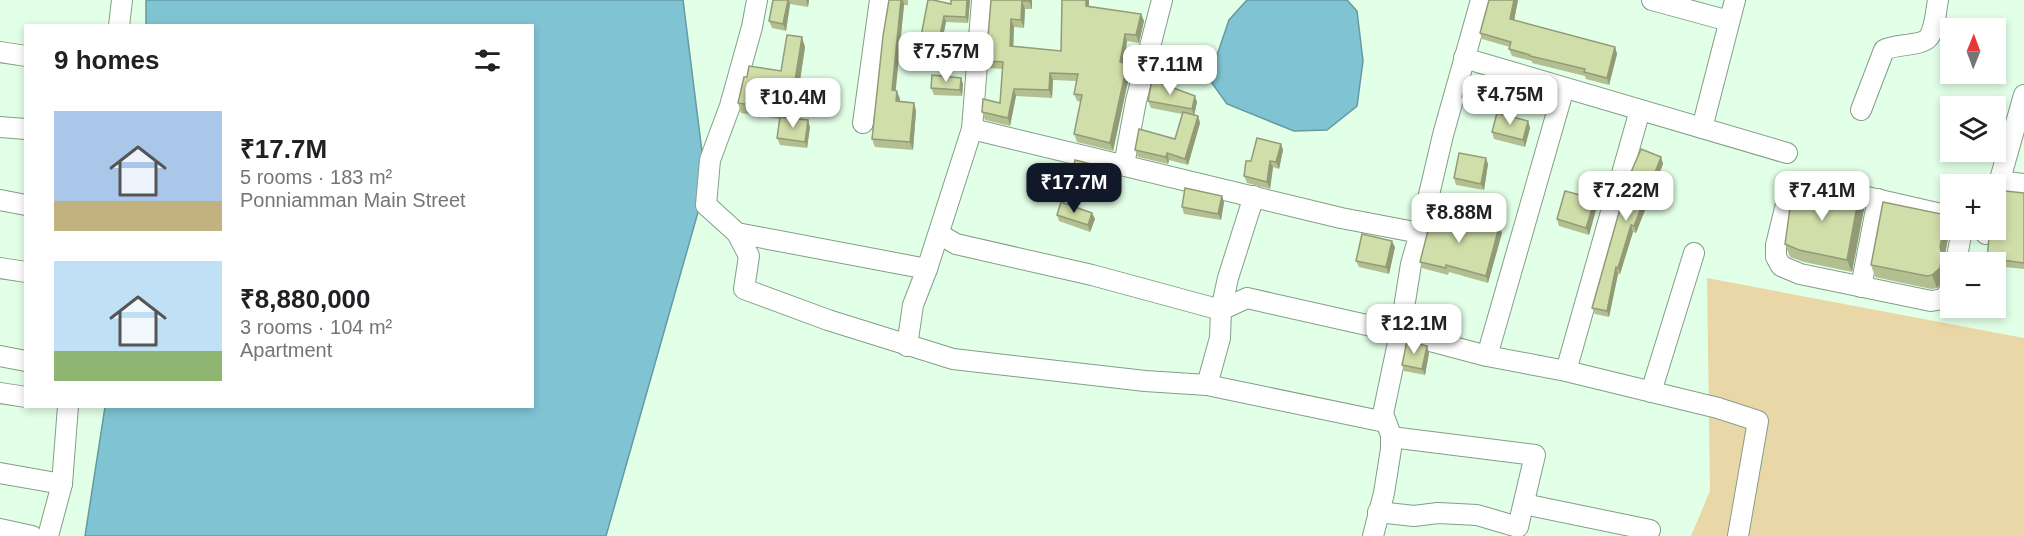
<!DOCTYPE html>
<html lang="en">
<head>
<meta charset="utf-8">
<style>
  body { margin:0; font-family:Helvetica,sans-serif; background:#f6f6f6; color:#202124; height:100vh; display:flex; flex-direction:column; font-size:22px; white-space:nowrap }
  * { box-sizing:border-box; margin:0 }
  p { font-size:20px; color:#757577 }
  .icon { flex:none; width:33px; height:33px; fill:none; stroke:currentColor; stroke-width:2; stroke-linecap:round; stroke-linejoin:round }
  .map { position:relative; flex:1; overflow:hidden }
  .sheet { position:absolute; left:24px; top:24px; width:510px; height:384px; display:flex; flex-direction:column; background:#fff; border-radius:0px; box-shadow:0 3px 9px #0003 }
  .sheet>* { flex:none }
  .needle { width:39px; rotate:1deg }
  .controls { position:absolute; left:1940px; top:18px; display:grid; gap:12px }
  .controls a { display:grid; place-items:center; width:66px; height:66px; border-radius:0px; background:#fff; box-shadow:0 3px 9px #0003; font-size:30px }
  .price { position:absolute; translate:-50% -51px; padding:0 14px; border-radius:12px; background:#fff; color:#222; font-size:20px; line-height:39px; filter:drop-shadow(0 2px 3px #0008) }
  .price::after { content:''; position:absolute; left:50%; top:36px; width:18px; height:14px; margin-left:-9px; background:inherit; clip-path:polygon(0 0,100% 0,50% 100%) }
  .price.on { background:#111827; color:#fff }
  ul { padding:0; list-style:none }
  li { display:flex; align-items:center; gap:18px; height:150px; padding:0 30px }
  li span { display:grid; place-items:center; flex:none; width:168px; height:120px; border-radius:0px; color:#555 }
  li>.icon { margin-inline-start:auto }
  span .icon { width:72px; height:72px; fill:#fffc; stroke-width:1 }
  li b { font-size:26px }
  h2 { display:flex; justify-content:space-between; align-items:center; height:72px; padding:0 30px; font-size:26px }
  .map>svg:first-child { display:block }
  .green { fill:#ead7a7 }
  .water { fill:#80c4d3; stroke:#6699a1; stroke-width:1.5 }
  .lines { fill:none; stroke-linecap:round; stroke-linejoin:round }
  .minor-casing { stroke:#839e88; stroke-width:22 }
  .minor { stroke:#fff; stroke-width:20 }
  .wall { fill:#b3bf91 }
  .shaded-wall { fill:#929b76 }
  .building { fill:#d0dea9; stroke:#929b76; stroke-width:1.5 }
</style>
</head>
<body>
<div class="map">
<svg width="2024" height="536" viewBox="0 0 2024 536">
  <rect width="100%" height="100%" fill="#e2ffe7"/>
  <polygon class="green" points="1707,278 2024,338 2024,536 1691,536 1710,491"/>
  <g class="water">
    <polygon points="146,0 683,0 706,184 606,536 85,536 105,407 532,406 532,26 146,25"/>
    <polygon points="1247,0 1347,0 1357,11 1363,61 1357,106 1327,130 1294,131 1227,104 1209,79 1229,20"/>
  </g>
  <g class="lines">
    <g class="minor-casing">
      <g id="minor">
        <polyline points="757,0 752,27 730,106 710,160 706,205 737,233 927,269 913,305 907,346"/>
        <polyline points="1652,0 1729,21"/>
        <polyline points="119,26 122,0"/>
        <polyline points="0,52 26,56"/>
        <polyline points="1464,58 1787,153"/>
        <path d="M 1861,110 L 1884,50 C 1895,44 1923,46 1929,37 C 1935,28 1936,11 1938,0"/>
        <polyline points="863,123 880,0"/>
        <polyline points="0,127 26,129"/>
        <polyline points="1702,128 1735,0"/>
        <polyline points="972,129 1341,218 1420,233 1411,264 1400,333 1383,414 1391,435 1391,449 1384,493 1373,536"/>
        <polyline points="1124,165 1136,101 1162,0"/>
        <polyline points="1999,181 2024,184"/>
        <polyline points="1254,196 1228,278 1221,310 1220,338 1207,385 1385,422"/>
        <polyline points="1995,197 2024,95"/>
        <polyline points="0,200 26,205"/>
        <polyline points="1950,216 1823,187 1807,187 1799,192 1785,208 1776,245 1776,257 1781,266 1800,274 1931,301 1943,299 1950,291"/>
        <polyline points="737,233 749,256 744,289 828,320 953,359 1145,381 1207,385"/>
        <polyline points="1420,233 1443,135 1481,0"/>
        <polyline points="939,234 956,244 1092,275 1221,310 1247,298 1389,330 1487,356 1566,371 1718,408 1758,421 1738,536"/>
        <polyline points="1986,234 1987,230"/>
        <polyline points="1956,262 1962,230"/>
        <polyline points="0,268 26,272"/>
        <polyline points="927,269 972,129 982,0"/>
        <polyline points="1861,287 1878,199"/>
        <polyline points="0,356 26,361"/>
        <polyline points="1487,356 1564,88"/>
        <polyline points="1566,371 1640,110"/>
        <polyline points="1651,392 1694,253"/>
        <polyline points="0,393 26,397"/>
        <polyline points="0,473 62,484"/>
        <polyline points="1524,504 1650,530"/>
        <polyline points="1378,512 1414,516 1438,513 1477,515 1518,527 1535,455 1391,437"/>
        <polyline points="0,529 32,536"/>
        <polyline points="48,536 62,484 68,406"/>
      </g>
    </g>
    <use href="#minor" class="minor"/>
  </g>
  <g class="wall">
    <polygon points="773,0 809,0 808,7 790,4 786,31 772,28 769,21"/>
    <polygon points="889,0 908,0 908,5 904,5 895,91 900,99 899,102 914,103 916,111 913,150 875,147 872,139"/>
    <polygon points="951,0 970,0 968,23 946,22 941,46 923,42 921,36 951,4"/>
    <polygon points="991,0 1032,0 1032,9 1025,9 1024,28 1014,27 1013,47 1061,51 1062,0 1089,0 1089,7 1141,14 1144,21 1139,43 1127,41 1124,63 1127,64 1130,72 1113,151 1077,142 1074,134 1081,102 1077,101 1074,94 1076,81 1053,80 1052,98 1016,96 1010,126 985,120 982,112 1000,103 1002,69 989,68 986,61"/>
    <polygon points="1489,0 1518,0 1514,20 1615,47 1617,54 1609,85 1586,79 1585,76 1532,63 1532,61 1512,56 1509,49 1510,47 1482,39 1480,33"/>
    <polygon points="805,47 794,119 810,127 807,148 780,145 777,138 780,119 741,113 738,103 747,77 781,71"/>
    <polygon points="961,78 963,84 962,96 934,95 931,88"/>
    <polygon points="1498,92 1494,109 1464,104 1462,97"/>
    <polygon points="1148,101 1197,102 1194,115 1198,116 1200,123 1188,165 1169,160 1168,164 1138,157 1135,150 1175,139 1182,114 1151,108"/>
    <polygon points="1528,121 1530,128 1525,147 1494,139 1492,132"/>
    <polygon points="1281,144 1283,150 1279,169 1273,167 1270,189 1247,183 1244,176 1251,161"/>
    <polygon points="1661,157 1663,164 1636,233 1633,232 1620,274 1618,274 1609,317 1595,314 1592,308"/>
    <polygon points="1488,164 1484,190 1456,185 1454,178"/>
    <polygon points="1103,167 1106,174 1104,183 1075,175 1073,169"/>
    <polygon points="2024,193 2024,269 1995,266 1995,262 1988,262 1987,258 1993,235 1996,226 1995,222 1995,205"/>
    <polygon points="1222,196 1224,202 1221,220 1184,214 1182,207"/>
    <polygon points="1595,199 1597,206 1589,235 1559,226 1557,219"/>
    <polygon points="1864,209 1852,272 1804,262 1790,257 1785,244"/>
    <polygon points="1092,213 1095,219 1090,232 1059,221 1057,215"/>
    <polygon points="1946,215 1950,227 1944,260 1946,268 1944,281 1937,288 1931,289 1875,277 1871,265"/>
    <polygon points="1499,227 1502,233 1488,283 1449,272 1448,275 1422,268 1420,262"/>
    <polygon points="1395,247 1389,274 1359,267 1356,261"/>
    <polygon points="1427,346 1429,353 1425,375 1404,371 1402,365"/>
  </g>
  <g class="shaded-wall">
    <polygon points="788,0 789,0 790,4 786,31 783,24"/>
    <polygon points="806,0 809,0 808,7"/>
    <polygon points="901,0 903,0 904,5 895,98 892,90"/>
    <polygon points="967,0 970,0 968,23 966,17"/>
    <polygon points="1029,0 1032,0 1032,9 1029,1"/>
    <polygon points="1086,0 1089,0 1089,14 1086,6"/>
    <polygon points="1514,0 1518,0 1513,26 1510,19"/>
    <polygon points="1022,1 1025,9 1024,28 1021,20"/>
    <polygon points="1141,14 1144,21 1139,43 1136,35"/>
    <polygon points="944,16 946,22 941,46 939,40"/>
    <polygon points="1011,19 1014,27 1013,54 1010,46"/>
    <polygon points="1125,34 1127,41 1123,70 1120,62"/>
    <polygon points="802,37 805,47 794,121 790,111"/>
    <polygon points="1615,47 1617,54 1609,85 1607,78"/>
    <polygon points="1127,64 1130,72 1113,151 1110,143"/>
    <polygon points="1050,73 1053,80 1052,98 1049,90"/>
    <polygon points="961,78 963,84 962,96 960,90"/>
    <polygon points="1495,85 1498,92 1494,109 1492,103"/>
    <polygon points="1014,89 1016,96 1010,126 1008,118"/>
    <polygon points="897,91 900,99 899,109 896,101"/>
    <polygon points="1195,96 1197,102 1194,116 1192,109"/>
    <polygon points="914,103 916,111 913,150 910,142"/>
    <polygon points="1198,116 1200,123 1188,165 1185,159"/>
    <polygon points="808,120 810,127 807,148 805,142"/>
    <polygon points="1528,121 1530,128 1525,147 1523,140"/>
    <polygon points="1281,144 1283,150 1279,169 1276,162"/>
    <polygon points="1167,153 1169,160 1168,164 1166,157"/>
    <polygon points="1661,157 1663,164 1636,233 1634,226"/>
    <polygon points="1486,158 1488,164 1484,190 1481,184"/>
    <polygon points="1270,161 1273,167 1270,189 1267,182"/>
    <polygon points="1103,167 1106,174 1104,183 1101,176"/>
    <polygon points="1222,196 1224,202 1221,220 1218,214"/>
    <polygon points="1859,196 1864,209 1852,272 1847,260"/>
    <polygon points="1595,199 1597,206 1589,235 1586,228"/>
    <polygon points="1092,213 1095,219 1090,232 1088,225"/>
    <polygon points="1946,215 1950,227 1944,260 1946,268 1944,281 1937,288 1932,275 1940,247"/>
    <polygon points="1631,225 1633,232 1620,274 1618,268"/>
    <polygon points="1499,227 1502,233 1488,283 1486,276"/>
    <polygon points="1392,241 1395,247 1389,274 1386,267"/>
    <polygon points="1616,267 1618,274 1609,317 1607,311"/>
    <polygon points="1427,346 1429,353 1425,375 1422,369"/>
  </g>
  <g class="building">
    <polygon points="773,0 788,0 783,24 769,21"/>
    <polygon points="889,0 901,0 892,90 897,91 896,101 914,103 910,142 872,139 883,36"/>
    <polygon points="928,0 933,0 951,4 951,0 967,0 966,17 944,16 939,40 921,36"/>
    <polygon points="991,0 1029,0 1029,1 1022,1 1021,20 1011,19 1010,46 1061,51 1062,0 1086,0 1086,6 1141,14 1136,35 1125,34 1120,62 1127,64 1110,143 1074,134 1082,95 1074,94 1078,74 1050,73 1049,90 1014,89 1008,118 982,112 983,99 1000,103 1003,62 986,61"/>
    <polygon points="1489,0 1514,0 1510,19 1615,47 1607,78 1584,72 1585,69 1530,56 1530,55 1509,49 1511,42 1480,33"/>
    <polygon points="787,35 802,37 790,111 738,103 744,77 747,77 749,66 781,71"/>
    <polygon points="932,75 961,78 960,90 931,88"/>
    <polygon points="1152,80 1195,96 1192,109 1148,101"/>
    <polygon points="1467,80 1495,85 1492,103 1462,97"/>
    <polygon points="1183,112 1198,116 1185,159 1167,153 1166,157 1135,150 1139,129 1175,139"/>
    <polygon points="1497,113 1528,121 1523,140 1492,132"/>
    <polygon points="780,117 808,120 805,142 777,138"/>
    <polygon points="1257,138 1281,144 1276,162 1270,161 1267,182 1244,176 1246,161 1251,161"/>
    <polygon points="1641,149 1661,157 1634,226 1631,225 1618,268 1616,267 1607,311 1592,308 1629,177"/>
    <polygon points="1459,153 1486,158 1481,184 1454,178"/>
    <polygon points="1075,160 1103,167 1101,176 1073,169"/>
    <polygon points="1806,187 1859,196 1847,260 1799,250 1785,244 1791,201"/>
    <polygon points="1185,188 1222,196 1218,214 1182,207"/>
    <polygon points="1565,191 1595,199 1586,228 1557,219"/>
    <polygon points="2005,191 2024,193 2024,263 1987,258 1989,238 1993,235 1996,226 1995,218 1996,202 2001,198"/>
    <polygon points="1061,202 1092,213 1088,225 1057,215"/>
    <polygon points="1883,202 1946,215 1940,247 1942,256 1940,268 1932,275 1927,276 1871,265"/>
    <polygon points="1433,211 1499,227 1486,276 1446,265 1446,268 1420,262"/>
    <polygon points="1362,234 1392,241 1386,267 1356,261"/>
    <polygon points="1407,341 1427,346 1422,369 1402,365"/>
  </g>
</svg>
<div class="controls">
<a><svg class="needle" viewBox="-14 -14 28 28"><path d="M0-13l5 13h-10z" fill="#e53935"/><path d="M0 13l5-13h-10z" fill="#757577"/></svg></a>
<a><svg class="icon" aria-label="layers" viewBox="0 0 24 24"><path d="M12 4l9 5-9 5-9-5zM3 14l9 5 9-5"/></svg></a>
<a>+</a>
<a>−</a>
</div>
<b class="price" style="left:946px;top:83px">₹7.57M</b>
<b class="price" style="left:1170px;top:96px">₹7.11M</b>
<b class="price" style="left:1510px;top:126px">₹4.75M</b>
<b class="price" style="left:793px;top:129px">₹10.4M</b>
<b class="price on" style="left:1074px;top:214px">₹17.7M</b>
<b class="price" style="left:1626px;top:222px">₹7.22M</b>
<b class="price" style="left:1822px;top:222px">₹7.41M</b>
<b class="price" style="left:1459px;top:244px">₹8.88M</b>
<b class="price" style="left:1414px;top:355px">₹12.1M</b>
<section class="sheet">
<h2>9 homes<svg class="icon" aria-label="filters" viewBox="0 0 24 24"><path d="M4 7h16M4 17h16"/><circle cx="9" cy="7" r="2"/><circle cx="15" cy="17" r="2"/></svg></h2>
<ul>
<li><span style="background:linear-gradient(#a9c7e8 75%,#c2b280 0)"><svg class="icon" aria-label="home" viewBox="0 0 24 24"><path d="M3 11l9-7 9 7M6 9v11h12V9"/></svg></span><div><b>₹17.7M</b><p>5 rooms · 183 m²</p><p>Ponniamman Main Street</p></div></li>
<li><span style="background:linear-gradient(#bfe0f5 75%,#8fb573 0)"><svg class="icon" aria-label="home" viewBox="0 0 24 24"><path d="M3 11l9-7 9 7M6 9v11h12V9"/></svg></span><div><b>₹8,880,000</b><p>3 rooms · 104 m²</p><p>Apartment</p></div></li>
</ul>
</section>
</div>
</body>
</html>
